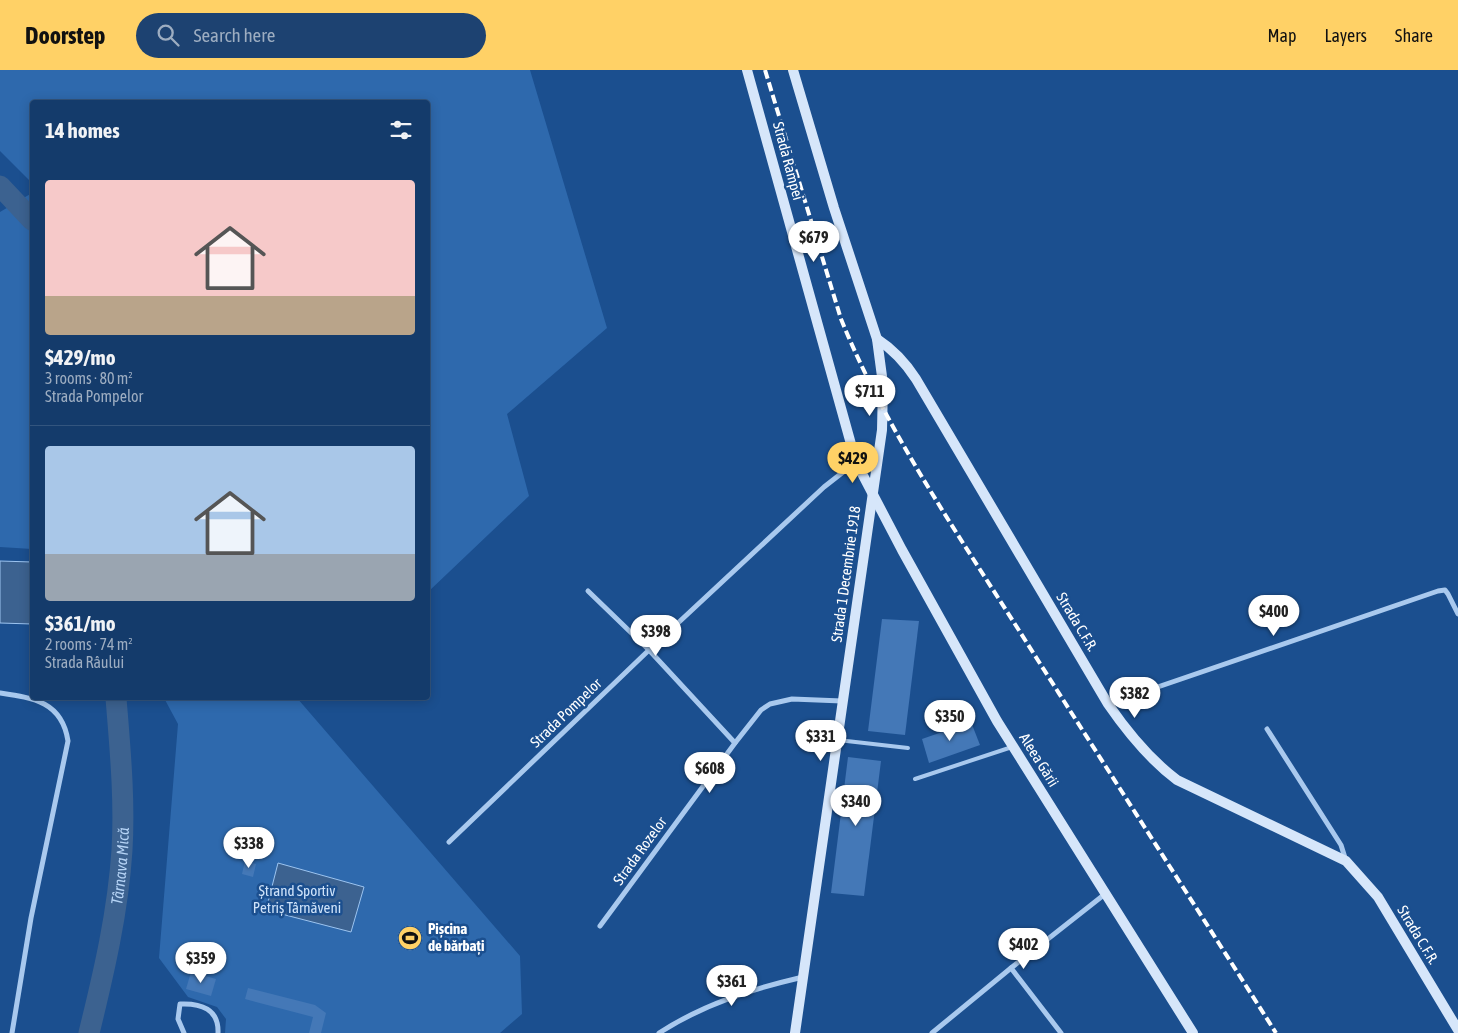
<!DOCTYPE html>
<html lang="en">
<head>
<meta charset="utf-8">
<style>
  body { margin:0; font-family:"Asap Condensed",sans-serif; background:#1d4271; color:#f1f3f6; height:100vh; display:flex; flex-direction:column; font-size:19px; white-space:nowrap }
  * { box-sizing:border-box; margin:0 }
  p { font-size:16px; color:#9dadc1 }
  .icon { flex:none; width:28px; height:28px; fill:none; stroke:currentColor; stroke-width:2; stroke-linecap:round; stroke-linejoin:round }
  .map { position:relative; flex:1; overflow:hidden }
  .side { position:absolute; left:30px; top:30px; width:400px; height:600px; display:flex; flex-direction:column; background:#143b6b; border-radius:5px; box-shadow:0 2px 12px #0003,0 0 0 1px #33557e }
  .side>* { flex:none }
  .price { position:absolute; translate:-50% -42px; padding:0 11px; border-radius:18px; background:#fff; color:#222; font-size:16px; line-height:32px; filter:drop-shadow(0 1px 2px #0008) }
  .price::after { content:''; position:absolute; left:50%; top:30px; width:15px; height:11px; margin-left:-8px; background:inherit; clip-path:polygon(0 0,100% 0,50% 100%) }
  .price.current { background:#ffd166; color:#111 }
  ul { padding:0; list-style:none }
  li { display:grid; align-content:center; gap:10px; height:265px; padding:0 15px }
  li+li { border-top:1px solid #33557e }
  li span { display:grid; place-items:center; height:155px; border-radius:5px; color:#555 }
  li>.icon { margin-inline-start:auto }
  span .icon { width:90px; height:90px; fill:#fffc; stroke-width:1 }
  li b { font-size:21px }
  h2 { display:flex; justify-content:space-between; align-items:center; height:60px; padding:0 15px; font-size:21px }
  header { display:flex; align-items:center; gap:30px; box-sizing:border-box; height:70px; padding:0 25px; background:#ffd166; color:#111 }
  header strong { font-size:24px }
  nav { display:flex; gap:28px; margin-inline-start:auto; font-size:18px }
  .search { width:350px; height:45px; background:#1d4271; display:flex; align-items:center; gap:12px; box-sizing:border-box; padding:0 18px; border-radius:28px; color:#9dadc1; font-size:19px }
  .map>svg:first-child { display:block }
  .green { fill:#2e69ad }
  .water { fill:#3c6290; stroke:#9cc4f0 }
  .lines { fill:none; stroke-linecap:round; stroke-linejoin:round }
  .river { stroke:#3c6290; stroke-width:21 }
  .building { fill:#4478b7 }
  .lane { stroke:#a9c9ee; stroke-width:4 }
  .street { stroke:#a9c9ee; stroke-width:5 }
  .secondary { stroke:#d6e6fa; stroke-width:10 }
  .rail { stroke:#fff; stroke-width:4; stroke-dasharray:9 4; stroke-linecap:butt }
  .labels { text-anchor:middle; stroke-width:5; stroke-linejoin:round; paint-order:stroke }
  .street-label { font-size:15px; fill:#fff; stroke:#1b4f8f }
  .park-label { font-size:15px; fill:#cfe3fa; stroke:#1b4f8f }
  .poi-label { font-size:15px; font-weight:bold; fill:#fff; stroke:#1b4f8f; text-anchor:start }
  .water-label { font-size:16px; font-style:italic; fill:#b5d3f5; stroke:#1b4f8f }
</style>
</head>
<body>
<header>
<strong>Doorstep</strong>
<div class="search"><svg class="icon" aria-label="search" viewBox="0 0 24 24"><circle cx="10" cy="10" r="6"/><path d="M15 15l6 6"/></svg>Search here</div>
<nav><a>Map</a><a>Layers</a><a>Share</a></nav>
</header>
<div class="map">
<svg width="1458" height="963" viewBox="0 0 1458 963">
  <rect width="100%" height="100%" fill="#1b4f8f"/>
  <g class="green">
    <polygon points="0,0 530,0 607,258 507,344 529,426 428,522 428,32 32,32 32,113 0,81"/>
    <polygon points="32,123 32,479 0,477 0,142"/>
    <polygon points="164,628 297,628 520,886 522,944 500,963 225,963 226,949 217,937 188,927 159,888 178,654"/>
  </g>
  <g class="water">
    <polygon points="0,491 32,492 32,554 0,553"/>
    <polygon points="278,793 364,817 351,862 266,840"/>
    <circle cx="410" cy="868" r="12"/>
  </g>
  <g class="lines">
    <g class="river">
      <polyline points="0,116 32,150"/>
      <path id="s1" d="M 89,963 C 104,902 118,842 122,780 C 125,729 120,678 116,628"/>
    </g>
  </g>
  <g class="building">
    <polygon points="882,549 919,551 905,665 868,661"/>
    <polygon points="971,652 980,675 929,693 922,669"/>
    <polygon points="848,687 881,691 864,826 831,823"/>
    <polygon points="245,791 256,794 253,807 242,804"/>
    <polygon points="191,902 216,909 211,926 186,919"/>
    <polygon points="248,918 315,935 326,943 321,963 309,963 313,947 245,929"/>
  </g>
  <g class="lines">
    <g class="lane">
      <polyline points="838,670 908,678"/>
      <polyline points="915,709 1012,677"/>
    </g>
    <g class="street">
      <polyline points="588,521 649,580 735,673"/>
      <path d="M 0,623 C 34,628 62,632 68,671 L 31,848 L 12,963"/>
      <polyline points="1108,634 1438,521 1445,520 1448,524 1458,544"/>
      <polyline points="1267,659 1341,775 1346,791"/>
      <polyline points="449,772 649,580 824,417 856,392"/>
      <polyline points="600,856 735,673 761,640 770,634 792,629 842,631"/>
      <polyline points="1011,898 1061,963"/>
      <path d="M 184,963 L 178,949 L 180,934 C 201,933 219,939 218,963"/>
      <path d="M 659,963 C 704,934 752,919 803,907"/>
      <polyline points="932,963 1011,898 1105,824"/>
    </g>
    <g class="secondary">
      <polyline points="747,0 856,392 902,480 997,651 1193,963"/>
      <polyline points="793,0 834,138 877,269 883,314 882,360 795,963"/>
      <path d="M 877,269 C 894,280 905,292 916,309 L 1108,634 C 1128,663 1149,689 1177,710 L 1346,791 L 1378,827 L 1458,960"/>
    </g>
    <path class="rail" d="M 765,0 L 841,249 C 886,360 956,461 1020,562 C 1105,696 1191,829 1276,963"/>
  </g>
  <defs>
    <g id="stadium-disc" transform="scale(1.25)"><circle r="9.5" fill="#ffd166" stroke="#1b4f8f"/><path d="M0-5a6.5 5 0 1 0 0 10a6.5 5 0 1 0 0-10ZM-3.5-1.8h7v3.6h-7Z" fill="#111"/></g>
  </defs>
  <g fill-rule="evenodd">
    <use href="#stadium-disc" x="410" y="868"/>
  </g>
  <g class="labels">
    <g class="street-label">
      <text transform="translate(788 91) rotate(75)" y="5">Strada Rampei</text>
      <text transform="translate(846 504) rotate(-82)" y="5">Strada 1 Decembrie 1918</text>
      <text transform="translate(1077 552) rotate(59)" y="5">Strada C.F.R.</text>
      <text transform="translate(566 643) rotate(-44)" y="5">Strada Pompelor</text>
      <text transform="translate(1039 690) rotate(58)" y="5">Aleea Gării</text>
      <text transform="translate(640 781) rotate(-54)" y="5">Strada Rozelor</text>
      <text transform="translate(1418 865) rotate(59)" y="5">Strada C.F.R.</text>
    </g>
    <g class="park-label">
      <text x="297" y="826">Ștrand Sportiv<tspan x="297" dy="17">Petriș Târnăveni</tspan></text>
    </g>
    <g class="poi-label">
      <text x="428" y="864">Pișcina<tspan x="428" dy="17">de bărbați</tspan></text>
    </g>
    <g class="water-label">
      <text dy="6" stroke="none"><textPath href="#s1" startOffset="170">Târnava Mică</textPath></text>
    </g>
  </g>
</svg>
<b class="price" style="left:814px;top:193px">$679</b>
<b class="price" style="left:870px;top:347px">$711</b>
<b class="price current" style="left:853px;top:414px">$429</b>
<b class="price" style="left:1274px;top:567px">$400</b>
<b class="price" style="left:656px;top:587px">$398</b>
<b class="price" style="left:1135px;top:649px">$382</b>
<b class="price" style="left:950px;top:672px">$350</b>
<b class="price" style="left:821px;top:692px">$331</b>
<b class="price" style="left:710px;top:724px">$608</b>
<b class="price" style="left:856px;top:757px">$340</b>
<b class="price" style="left:249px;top:799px">$338</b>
<b class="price" style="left:1024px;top:900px">$402</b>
<b class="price" style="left:201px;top:914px">$359</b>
<b class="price" style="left:732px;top:937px">$361</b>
<section class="side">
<h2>14 homes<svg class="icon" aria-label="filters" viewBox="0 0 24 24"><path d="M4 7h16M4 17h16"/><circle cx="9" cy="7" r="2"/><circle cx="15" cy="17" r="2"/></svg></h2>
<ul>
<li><span style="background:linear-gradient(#f6c9c9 75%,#b9a48a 0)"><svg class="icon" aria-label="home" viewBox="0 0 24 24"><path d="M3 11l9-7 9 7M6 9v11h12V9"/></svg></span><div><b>$429/mo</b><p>3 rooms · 80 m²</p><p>Strada Pompelor</p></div></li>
<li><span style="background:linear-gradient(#a9c7e8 70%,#9aa5b1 0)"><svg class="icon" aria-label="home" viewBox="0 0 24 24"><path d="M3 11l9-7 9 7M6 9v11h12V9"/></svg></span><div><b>$361/mo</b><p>2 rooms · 74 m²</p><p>Strada Râului</p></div></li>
</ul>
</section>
</div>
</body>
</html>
